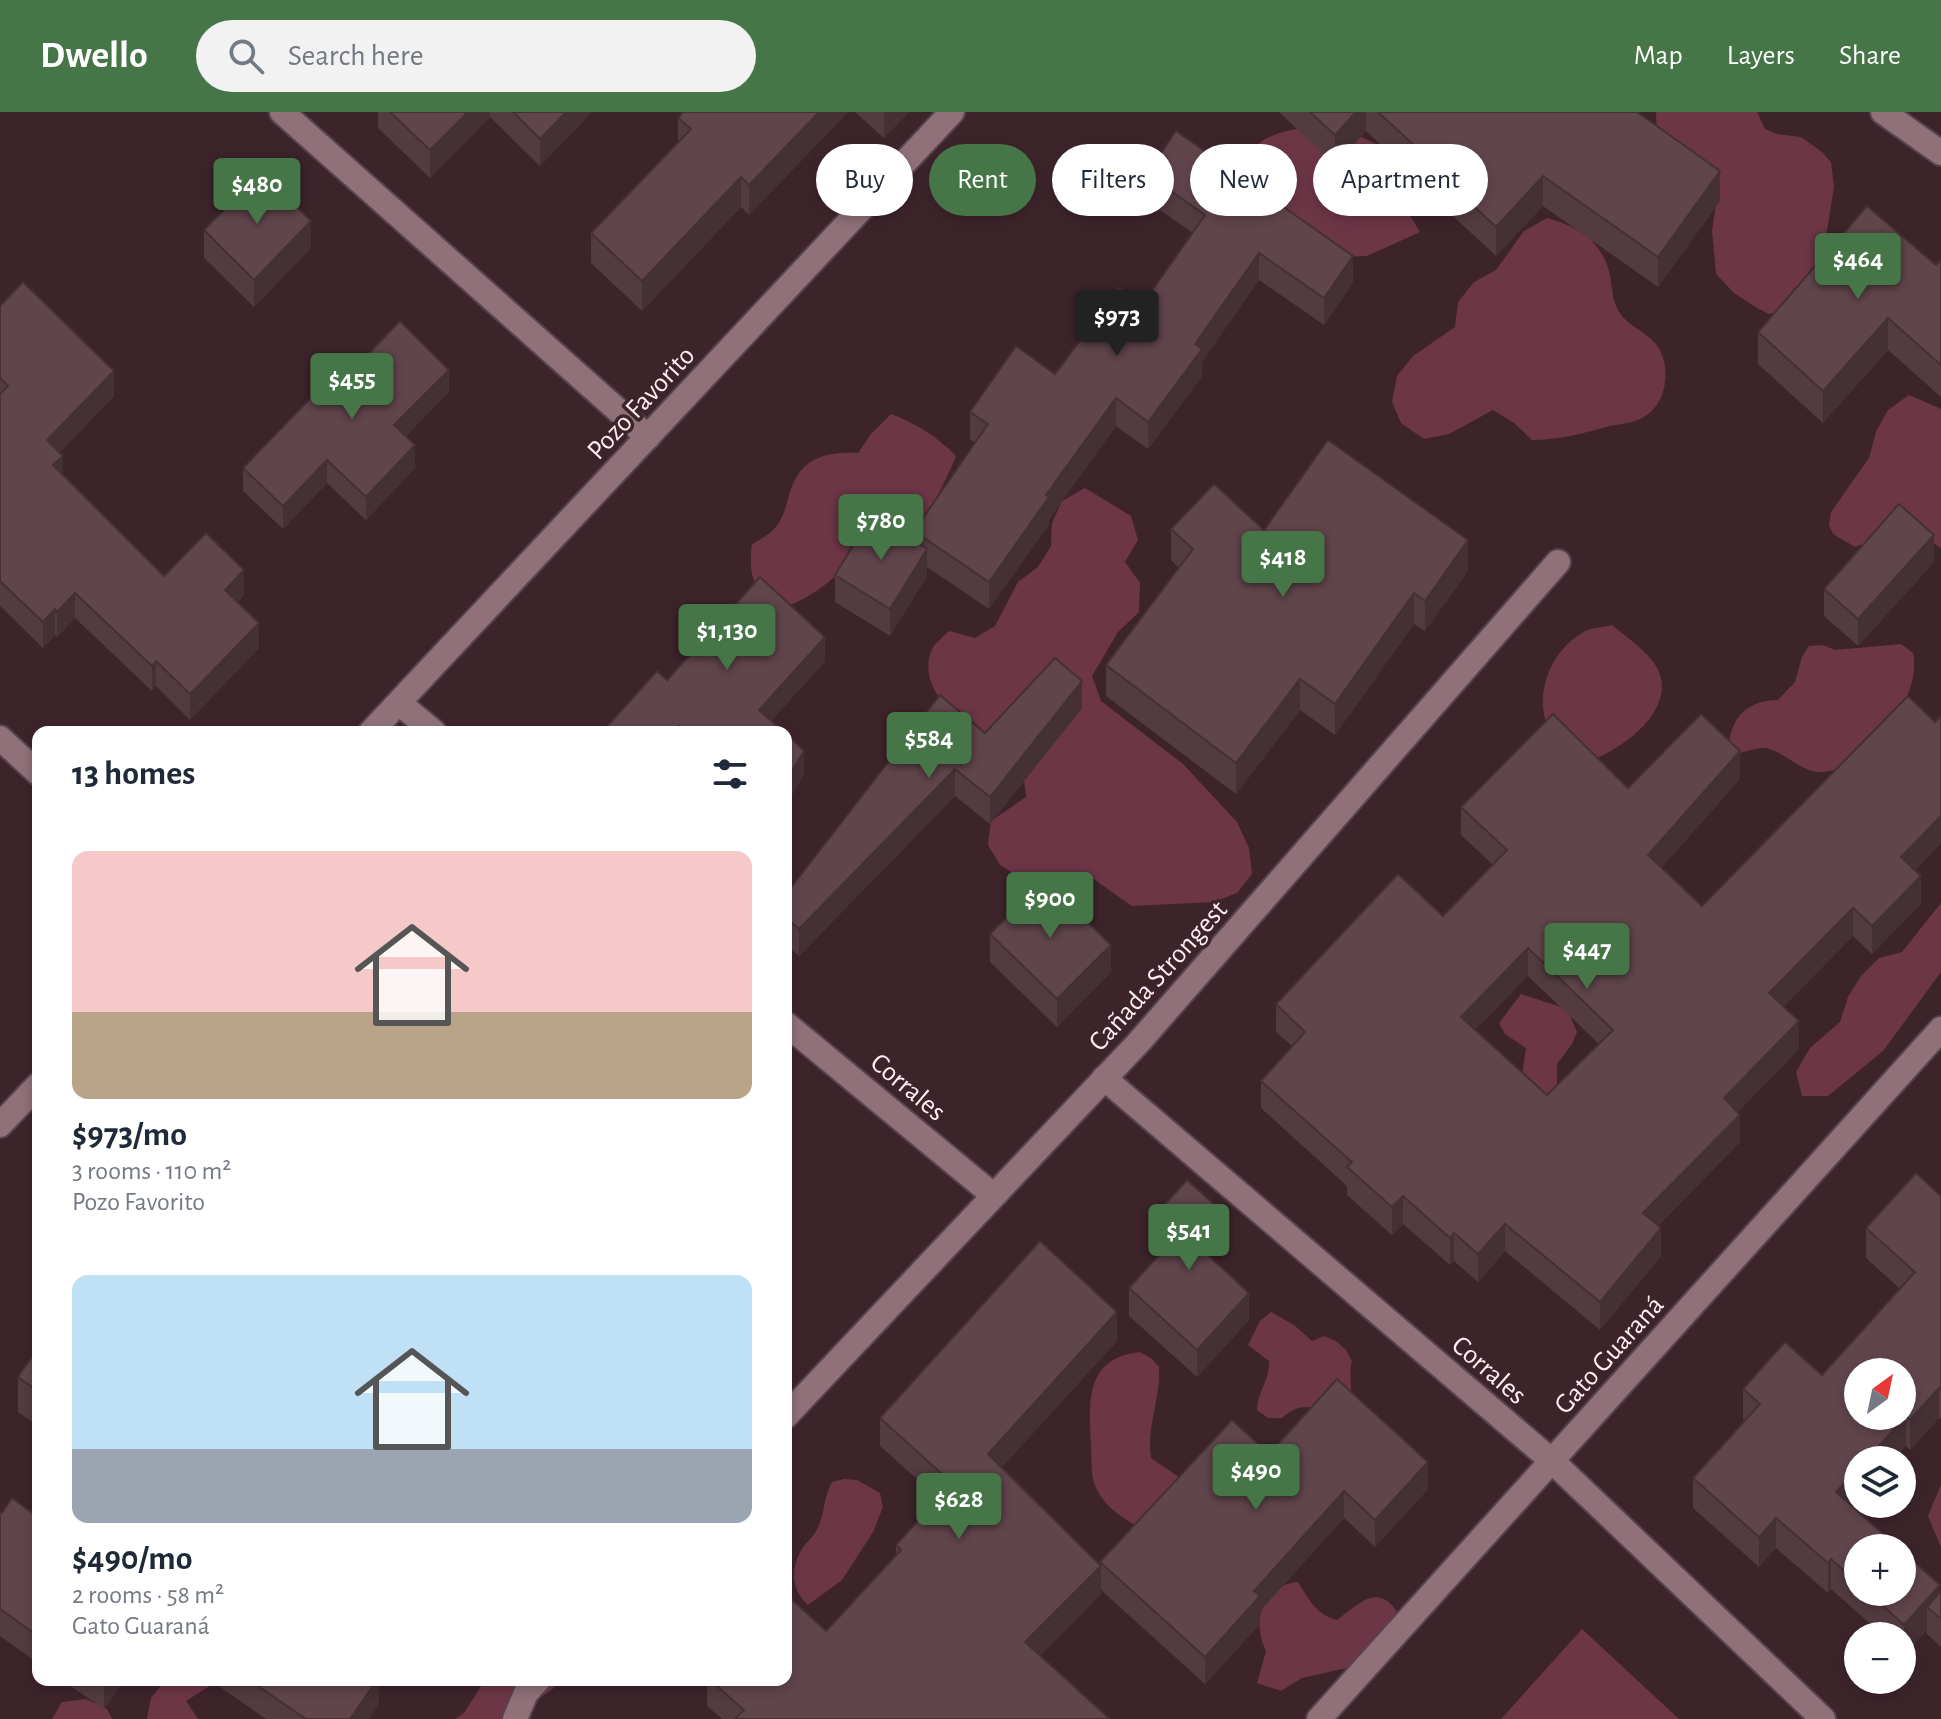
<!DOCTYPE html>
<html lang="en">
<head>
<meta charset="utf-8">
<style>
  body { margin:0; font-family:"Alegreya Sans",sans-serif; background:#f2f2f3; color:#1f2937; height:100vh; display:flex; flex-direction:column; font-size:30px; white-space:nowrap }
  * { box-sizing:border-box; margin:0 }
  p { font-size:26px; color:#747a83 }
  .icon { flex:none; width:44px; height:44px; fill:none; stroke:currentColor; stroke-width:2; stroke-linecap:round; stroke-linejoin:round }
  .map { position:relative; flex:1; overflow:hidden }
  .details { position:absolute; left:32px; top:614px; width:760px; height:960px; display:flex; flex-direction:column; background:#fff; border-radius:16px; box-shadow:0 4px 12px #0003 }
  .details>* { flex:none }
  .banner { position:absolute; left:816px; top:32px; width:760px; height:72px; display:flex; gap:16px }
  .needle { width:52px; rotate:33deg }
  .buttons { position:absolute; left:1844px; top:1246px; display:grid; gap:16px }
  .buttons a { display:grid; place-items:center; width:72px; height:72px; border-radius:50%; background:#fff; box-shadow:0 4px 12px #0003; font-size:40px }
  .price { position:absolute; translate:-50% -68px; padding:0 18px; border-radius:8px; background:#467547; color:#fff; font-size:26px; line-height:52px; filter:drop-shadow(0 2px 4px #0008) }
  .price::after { content:''; position:absolute; left:50%; top:48px; width:24px; height:18px; margin-left:-12px; background:inherit; clip-path:polygon(0 0,100% 0,50% 100%) }
  .price.on { background:#222; color:#fff }
  ul { padding:0; list-style:none }
  li { display:grid; align-content:center; gap:16px; height:424px; padding:0 40px }
  li span { display:grid; place-items:center; height:248px; border-radius:16px; color:#555 }
  li>.icon { margin-inline-start:auto }
  span .icon { width:144px; height:144px; fill:#fffc; stroke-width:1 }
  li b { font-size:34px }
  h2 { display:flex; justify-content:space-between; align-items:center; height:96px; padding:0 40px; font-size:34px }
  .chip { padding:0 28px; border-radius:36px; background:#fff; box-shadow:0 4px 12px #0003; font-size:28px; line-height:72px }
  .chip.on { background:#467547; color:#fff }
  header { display:flex; align-items:center; gap:48px; box-sizing:border-box; height:112px; padding:0 40px; background:#467547; color:#fff }
  header strong { font-size:38px }
  nav { display:flex; gap:44px; margin-inline-start:auto; font-size:28px }
  .search { width:560px; height:72px; background:#f2f2f3; display:flex; align-items:center; gap:20px; box-sizing:border-box; padding:0 28px; border-radius:44px; color:#747a83; font-size:30px }
  .map>svg:first-child { display:block }
  .green { fill:#6d3647 }
  .lines { fill:none; stroke-linecap:round; stroke-linejoin:round }
  .lane-casing { stroke:#58434a; stroke-width:28 }
  .street-casing { stroke:#58434a; stroke-width:28 }
  .secondary-casing { stroke:#58434a; stroke-width:28 }
  .lane { stroke:#907179; stroke-width:24 }
  .street { stroke:#907179; stroke-width:24 }
  .secondary { stroke:#907179; stroke-width:24 }
  .wall { fill:#533b41; fill-rule:evenodd }
  .shaded-wall { fill:#443035 }
  .building { fill:#61454c; stroke:#443035; stroke-width:2; fill-rule:evenodd }
  .labels { text-anchor:middle; stroke-width:7; stroke-linejoin:round; paint-order:stroke }
  .street-label { font-size:28px; fill:#feeff3; stroke:#3d242b }
</style>
</head>
<body>
<header>
<strong>Dwello</strong>
<div class="search"><svg class="icon" aria-label="search" viewBox="0 0 24 24"><circle cx="10" cy="10" r="6"/><path d="M15 15l6 6"/></svg>Search here</div>
<nav><a>Map</a><a>Layers</a><a>Share</a></nav>
</header>
<div class="map">
<svg width="1941" height="1607" viewBox="0 0 1941 1607">
  <rect width="100%" height="100%" fill="#3d242b"/>
  <g class="green">
    <polygon points="1656,0 1757,0 1765,17 1777,22 1801,25 1822,40 1831,50 1834,75 1821,156 1783,199 1769,202 1757,196 1734,181 1716,162 1712,118 1716,92 1657,25"/>
    <path d="M 1304,16 L 1353,21 L 1374,31 L 1392,51 L 1394,78 L 1420,120 L 1367,144 L 1340,145 L 1234,85 C 1241,39 1257,22 1304,16 Z"/>
    <path d="M 1547,106 C 1573,113 1597,125 1607,153 C 1613,168 1610,185 1619,200 C 1628,215 1651,221 1660,238 C 1671,261 1666,295 1640,307 C 1632,311 1620,312 1610,314 C 1584,321 1559,328 1532,328 L 1514,311 L 1493,298 L 1449,322 L 1424,327 L 1401,311 L 1392,290 L 1397,264 L 1413,244 L 1455,215 L 1458,190 L 1474,170 L 1496,158 L 1524,119 Z"/>
    <path d="M 1909,283 L 1941,297 L 1941,436 C 1908,412 1890,422 1855,435 L 1833,422 L 1829,413 L 1831,400 L 1869,346 L 1876,320 L 1888,298 Z"/>
    <path d="M 891,302 C 917,312 936,324 956,344 C 945,370 928,411 901,423 C 894,426 883,425 875,425 C 844,456 823,482 780,497 C 753,477 748,465 752,432 C 759,428 768,423 773,418 C 785,406 786,391 791,377 C 803,344 828,340 858,341 L 871,322 Z"/>
    <path d="M 1085,376 L 1131,404 L 1138,428 L 1125,450 L 1140,471 L 1139,500 L 1118,520 L 1092,564 L 1101,589 L 1183,652 L 1237,710 L 1249,736 L 1252,762 L 1237,781 L 1214,790 L 1132,794 L 1092,766 L 1045,768 L 1021,766 L 1000,753 L 988,733 L 991,709 L 1026,685 L 1023,659 C 991,633 910,587 932,537 C 935,531 944,524 949,519 L 975,526 L 995,514 L 1018,470 L 1038,455 L 1051,434 L 1052,411 L 1062,389 Z"/>
    <path d="M 1612,513 C 1625,524 1640,534 1651,547 C 1685,588 1632,631 1597,646 C 1585,640 1561,633 1553,623 C 1529,589 1551,534 1588,518 C 1596,515 1605,515 1612,513 Z"/>
    <path d="M 1901,532 L 1913,541 C 1923,585 1868,660 1820,660 C 1802,660 1786,642 1770,637 C 1761,634 1748,639 1739,641 L 1729,634 C 1731,604 1749,588 1778,588 L 1795,570 L 1802,545 L 1809,534 L 1823,533 L 1835,538 Z"/>
    <polygon points="1941,791 1941,860 1883,939 1828,984 1802,984 1796,960 1810,936 1840,910 1848,885 1861,864 1879,846 1902,840"/>
    <polygon points="1521,882 1567,897 1577,920 1572,932 1557,952 1557,977 1551,1001 1522,963 1526,936 1505,922 1499,911"/>
    <path d="M 1271,1200 L 1294,1213 L 1312,1229 L 1324,1224 L 1336,1229 L 1346,1238 L 1352,1249 C 1348,1263 1353,1273 1350,1286 L 1328,1298 C 1308,1294 1298,1292 1282,1306 L 1268,1306 L 1257,1298 C 1258,1278 1270,1268 1269,1249 L 1248,1233 L 1260,1209 Z"/>
    <path d="M 1140,1240 L 1152,1247 L 1159,1255 C 1161,1286 1146,1316 1151,1346 L 1192,1374 L 1143,1417 C 1125,1408 1106,1396 1097,1378 C 1090,1365 1092,1349 1091,1335 C 1089,1291 1084,1246 1140,1240 Z"/>
    <path d="M 844,1367 L 857,1368 L 880,1381 L 883,1395 L 873,1420 L 842,1468 L 808,1493 C 792,1478 790,1460 800,1440 C 804,1432 812,1427 816,1419 C 825,1404 823,1386 832,1370 Z"/>
    <polygon points="1941,1373 1941,1435 1928,1404"/>
    <path d="M 1298,1470 C 1309,1487 1316,1503 1337,1508 C 1360,1491 1379,1469 1399,1503 L 1360,1553 L 1302,1566 L 1281,1579 L 1257,1571 L 1266,1539 C 1251,1510 1262,1473 1298,1470 Z"/>
    <polygon points="1582,1517 1679,1607 1501,1607"/>
    <polygon points="165,1568 219,1568 186,1589 198,1607 147,1607 151,1586"/>
    <path d="M 485,1568 L 562,1568 C 546,1585 530,1592 507,1596 L 501,1607 L 455,1607 L 464,1601 Z"/>
    <polygon points="86,1587 107,1597 112,1607 52,1607 62,1590"/>
  </g>
  <g class="lines">
    <g class="lane-casing">
      <polyline id="lane" points="282,0 648,325"/>
    </g>
    <g class="street-casing">
      <g id="street">
        <polyline points="1883,0 1941,41"/>
        <polyline points="399,591 434,620"/>
        <polyline points="371,620 952,0"/>
        <polyline points="0,626 38,661"/>
        <polyline points="786,912 993,1083"/>
        <polyline points="1104,966 1552,1349 1823,1607"/>
        <polyline points="0,1013 38,973"/>
        <polyline points="786,1304 1139,930 1558,450"/>
        <polyline points="515,1607 526,1581 538,1568"/>
      </g>
    </g>
    <g class="secondary-casing">
      <polyline id="secondary" points="1319,1607 1941,917"/>
    </g>
    <use href="#lane" class="lane"/>
    <use href="#street" class="street"/>
    <use href="#secondary" class="secondary"/>
  </g>
  <g class="wall">
    <polygon points="378,0 592,0 540,54 490,5 430,66 378,16"/>
    <polygon points="683,0 848,0 749,103 741,95 642,199 591,151 591,121 678,31 678,6"/>
    <polygon points="855,0 909,0 884,26"/>
    <polygon points="1279,0 1637,0 1720,89 1658,175 1543,94 1496,144 1439,91 1439,86 1366,19 1335,53"/>
    <polygon points="1147,62 1353,171 1324,213 1259,168 1202,250 1202,264 1148,337 1116,314 1049,407 1049,412 989,497 927,455 927,464 890,524 835,490 835,463 914,429 914,419 975,331 970,327 970,300 1055,262 1142,193 1193,121 1147,89"/>
    <polygon points="204,118 311,136 254,195 204,146"/>
    <polygon points="1941,148 1941,285 1888,238 1823,311 1758,252 1758,220 1936,153"/>
    <polygon points="0,194 114,284 59,341 63,363 164,464 244,483 238,490 259,536 190,608 156,574 152,579 75,506 57,525 55,523 43,536 0,494"/>
    <polygon points="345,266 449,280 406,324 415,356 366,408 327,371 283,417 243,379 243,356"/>
    <polygon points="1171,417 1264,418 1468,459 1425,519 1414,512 1335,623 1300,598 1236,682 1106,584 1106,553 1179,456 1171,448"/>
    <polygon points="1934,450 1858,534 1824,504 1824,477"/>
    <polygon points="1082,596 990,712 955,684 799,844 786,833 786,782 985,621"/>
    <path d="M 1740,667 L 1661,756 L 1702,794 L 1941,731 L 1915,758 L 1921,792 L 1872,842 L 1853,824 L 1783,895 L 1799,937 L 1738,1000 L 1740,1030 L 1658,1114 L 1661,1144 L 1600,1218 L 1505,1139 L 1478,1170 L 1454,1149 L 1450,1153 L 1403,1112 L 1392,1123 L 1347,1083 L 1347,1074 L 1261,996 L 1261,969 L 1292,934 L 1276,920 L 1276,892 L 1443,804 L 1493,753 L 1461,723 L 1461,695 L 1628,676 ZM 1528,864 L 1599,932 L 1547,983 L 1475,918 Z"/>
    <polygon points="990,822 1111,860 1057,915 990,850"/>
    <polygon points="1941,1084 1941,1307 1939,1306 1910,1338 1906,1334 1893,1348 1858,1348 1858,1386 1851,1393 1858,1436 1858,1480 1940,1480 1941,1479 1941,1535 1927,1522 1927,1518 1904,1542 1902,1541 1902,1524 1884,1524 1831,1477 1828,1481 1776,1436 1759,1455 1693,1396 1693,1366 1745,1309 1743,1307 1743,1277 1822,1263 1900,1177 1866,1146 1866,1116"/>
    <polygon points="1157,1101 1224,1128 1210,1145 1249,1208 1197,1265 1129,1204 1129,1176 1166,1136 1157,1128"/>
    <polygon points="1117,1229 1001,1356 1100,1453 1100,1450 1269,1342 1428,1377 1375,1435 1344,1406 1260,1499 1260,1512 1205,1572 1101,1478 1101,1482 1040,1544 1110,1607 722,1607 707,1594 707,1568 786,1568 826,1519 896,1444 896,1433 938,1386 880,1334 880,1306"/>
    <polygon points="38,1236 38,1314 18,1300 18,1265"/>
    <polygon points="0,1400 2,1401 38,1405 38,1551 0,1524"/>
    <polygon points="62,1568 125,1568 104,1597"/>
    <polygon points="220,1568 379,1568 379,1592 369,1607 266,1607 220,1575"/>
  </g>
  <g class="shaded-wall">
    <polygon points="468,0 490,0 490,5 430,66 430,38"/>
    <polygon points="566,0 592,0 540,54 540,27"/>
    <polygon points="819,0 848,0 749,103 749,73"/>
    <polygon points="884,0 909,0 884,26"/>
    <polygon points="1356,0 1366,0 1366,19 1335,53 1335,23"/>
    <polygon points="1720,59 1720,89 1658,175 1658,145"/>
    <polygon points="1543,64 1543,94 1496,144 1496,115"/>
    <polygon points="741,65 741,95 642,199 642,169"/>
    <polygon points="311,109 311,136 254,195 254,168"/>
    <polygon points="1259,141 1259,168 1202,250 1202,264 1148,337 1148,310 1195,232"/>
    <polygon points="1353,144 1353,171 1324,213 1324,186"/>
    <polygon points="1888,206 1888,238 1823,311 1823,279"/>
    <polygon points="449,258 449,280 394,336 394,313"/>
    <polygon points="114,259 114,284 47,354 47,328"/>
    <polygon points="1116,286 1116,314 1049,407 1049,412 989,497 989,470 1046,383"/>
    <polygon points="415,333 415,356 366,408 366,385"/>
    <polygon points="63,344 63,369 53,353"/>
    <polygon points="327,348 327,371 283,417 283,394"/>
    <polygon points="1934,423 1934,450 1858,534 1858,507"/>
    <polygon points="1468,428 1468,459 1425,519 1425,489"/>
    <polygon points="927,437 927,464 890,524 890,497"/>
    <polygon points="244,458 244,483 225,503 225,478"/>
    <polygon points="75,481 75,506 57,525 57,500"/>
    <polygon points="1414,481 1414,512 1335,623 1335,592"/>
    <polygon points="55,497 55,523 43,536 43,510"/>
    <polygon points="259,511 259,536 190,608 190,582"/>
    <polygon points="825,525 825,550 761,620 759,598"/>
    <polygon points="156,549 156,574 152,579 152,554"/>
    <polygon points="1300,567 1300,598 1236,682 1236,651"/>
    <polygon points="1082,569 1082,596 990,712 990,685"/>
    <polygon points="804,639 804,663 786,694 786,669"/>
    <polygon points="1740,639 1740,667 1648,771 1648,743"/>
    <polygon points="955,657 955,684 799,844 799,817"/>
    <polygon points="1941,704 1941,731 1901,773 1901,745"/>
    <polygon points="1921,764 1921,792 1872,842 1872,814"/>
    <polygon points="1853,796 1853,824 1769,909 1769,881"/>
    <polygon points="1111,833 1111,860 1057,915 1057,887"/>
    <polygon points="1528,836 1528,864 1461,932 1461,905"/>
    <polygon points="1799,909 1799,937 1724,1014 1724,986"/>
    <polygon points="1740,1003 1740,1030 1643,1129 1643,1101"/>
    <polygon points="1403,1084 1403,1112 1392,1123 1392,1095"/>
    <polygon points="1224,1101 1224,1128 1197,1160 1197,1133"/>
    <polygon points="1505,1112 1505,1139 1478,1170 1478,1142"/>
    <polygon points="1661,1116 1661,1144 1600,1218 1600,1190"/>
    <polygon points="1454,1121 1454,1149 1450,1153 1450,1126"/>
    <polygon points="1249,1181 1249,1208 1197,1265 1197,1238"/>
    <polygon points="1117,1200 1117,1229 988,1371 988,1342"/>
    <polygon points="1939,1276 1939,1306 1910,1338 1910,1308"/>
    <polygon points="1906,1304 1906,1334 1893,1348 1866,1348"/>
    <polygon points="1428,1350 1428,1377 1375,1435 1375,1408"/>
    <polygon points="1858,1356 1858,1386 1836,1410 1836,1380"/>
    <polygon points="1344,1379 1344,1406 1260,1499 1260,1512 1205,1572 1205,1545 1254,1479"/>
    <polygon points="1776,1406 1776,1436 1759,1455 1759,1425"/>
    <polygon points="1831,1447 1831,1477 1828,1481 1828,1451"/>
    <polygon points="1101,1454 1101,1482 1025,1559 1025,1530"/>
    <polygon points="1940,1473 1940,1503 1927,1495 1927,1518 1904,1542 1904,1513"/>
    <polygon points="105,1568 125,1568 104,1597 104,1570"/>
    <polygon points="377,1568 379,1568 379,1592 369,1607 350,1607"/>
  </g>
  <g class="building">
    <polygon points="390,0 468,0 430,38"/>
    <polygon points="513,0 566,0 540,27"/>
    <polygon points="683,0 819,0 749,73 741,65 642,169 591,121 691,17 678,6"/>
    <polygon points="1310,0 1356,0 1335,23"/>
    <polygon points="1378,0 1637,0 1720,59 1658,145 1543,64 1496,115 1439,61 1441,58"/>
    <polygon points="1176,19 1353,144 1324,186 1259,141 1195,232 1202,237 1148,310 1116,286 1046,383 1049,385 989,470 914,419 988,312 970,300 1016,234 1055,262 1119,176 1142,193 1205,103 1147,62"/>
    <polygon points="261,60 311,109 254,168 204,118"/>
    <polygon points="1867,94 1936,153 1941,148 1941,253 1888,206 1823,279 1758,220"/>
    <polygon points="23,170 114,259 47,328 63,344 53,353 164,464 206,421 244,458 225,478 259,511 190,582 156,549 152,554 75,481 57,500 55,497 43,510 0,469 0,282 8,274 0,266 0,194"/>
    <polygon points="400,209 449,258 394,313 415,333 366,385 327,348 283,394 243,356 338,258 345,266"/>
    <polygon points="1328,328 1468,428 1425,489 1414,481 1335,592 1300,567 1236,651 1106,553 1193,437 1171,417 1214,372 1264,418"/>
    <polygon points="1899,392 1934,423 1858,507 1824,477"/>
    <polygon points="872,402 927,437 890,497 835,463"/>
    <polygon points="760,465 825,525 759,598 784,620 685,620 679,614 673,620 602,620 657,559 667,568"/>
    <polygon points="1055,546 1082,569 990,685 955,657 799,817 786,806 786,782 940,583 985,621"/>
    <path d="M 1908,584 L 1935,610 L 1941,604 L 1941,704 L 1901,745 L 1921,764 L 1872,814 L 1853,796 L 1769,881 L 1799,909 L 1724,986 L 1740,1003 L 1643,1101 L 1661,1116 L 1600,1190 L 1505,1112 L 1478,1142 L 1454,1121 L 1450,1126 L 1403,1084 L 1392,1095 L 1347,1055 L 1352,1050 L 1261,969 L 1305,920 L 1276,892 L 1398,762 L 1443,804 L 1507,738 L 1461,695 L 1553,602 L 1628,676 L 1701,602 L 1740,639 L 1648,743 L 1702,794 ZM 1528,836 L 1613,918 L 1547,983 L 1461,905 Z"/>
    <polygon points="786,622 804,639 786,669"/>
    <polygon points="1044,768 1111,833 1057,887 990,822"/>
    <path d="M 1916,1061 L 1941,1084 L 1941,1277 L 1939,1276 L 1910,1308 L 1906,1304 L 1866,1348 L 1858,1348 L 1858,1356 L 1836,1380 L 1899,1436 L 1858,1436 L 1858,1471 L 1831,1447 L 1828,1451 L 1776,1406 L 1759,1425 L 1693,1366 L 1760,1292 L 1743,1277 L 1785,1230 L 1822,1263 L 1915,1160 L 1866,1116 ZM 1858,1260 L 1902,1260 L 1902,1304 L 1858,1304 Z"/>
    <polygon points="1187,1068 1224,1101 1197,1133 1249,1181 1197,1238 1129,1176 1179,1121 1157,1101"/>
    <polygon points="1040,1129 1117,1200 988,1342 1101,1454 1025,1530 1110,1607 735,1607 744,1598 710,1568 786,1568 786,1482 826,1519 901,1438 896,1433 952,1371 880,1306"/>
    <polygon points="38,1236 38,1279 18,1265"/>
    <polygon points="1337,1267 1428,1350 1375,1408 1344,1379 1254,1479 1260,1484 1205,1545 1100,1450 1232,1308 1269,1342"/>
    <polygon points="12,1386 38,1405 38,1524 0,1497 0,1400 2,1401"/>
    <polygon points="1902,1439 1940,1473 1904,1513 1868,1480 1902,1480"/>
    <polygon points="1941,1479 1941,1507 1927,1495"/>
    <polygon points="249,1568 377,1568 350,1607 306,1607"/>
  </g>
  <g class="labels">
    <g class="street-label">
      <text transform="translate(640 290) rotate(-47)" y="10">Pozo Favorito</text>
      <text transform="translate(1157 863) rotate(-48)" y="10">Cañada Strongest</text>
      <text transform="translate(909 974) rotate(40)" y="10">Corrales</text>
      <text transform="translate(1608 1242) rotate(-48)" y="10">Gato Guaraná</text>
      <text transform="translate(1490 1257) rotate(41)" y="10">Corrales</text>
    </g>
  </g>
</svg>
<div class="buttons">
<a><svg class="needle" viewBox="-14 -14 28 28"><path d="M0-13l5 13h-10z" fill="#e53935"/><path d="M0 13l5-13h-10z" fill="#747a83"/></svg></a>
<a><svg class="icon" aria-label="layers" viewBox="0 0 24 24"><path d="M12 4l9 5-9 5-9-5zM3 14l9 5 9-5"/></svg></a>
<a>+</a>
<a>−</a>
</div>
<b class="price" style="left:257px;top:114px">$480</b>
<b class="price" style="left:1858px;top:189px">$464</b>
<b class="price on" style="left:1117px;top:246px">$973</b>
<b class="price" style="left:352px;top:309px">$455</b>
<b class="price" style="left:881px;top:450px">$780</b>
<b class="price" style="left:1283px;top:487px">$418</b>
<b class="price" style="left:727px;top:560px">$1,130</b>
<b class="price" style="left:929px;top:668px">$584</b>
<b class="price" style="left:1050px;top:828px">$900</b>
<b class="price" style="left:1587px;top:879px">$447</b>
<b class="price" style="left:1189px;top:1160px">$541</b>
<b class="price" style="left:1256px;top:1400px">$490</b>
<b class="price" style="left:959px;top:1429px">$628</b>
<div class="banner">
<a class="chip">Buy</a>
<a class="chip on">Rent</a>
<a class="chip">Filters</a>
<a class="chip">New</a>
<a class="chip">Apartment</a>
</div>
<section class="details">
<h2>13 homes<svg class="icon" aria-label="filters" viewBox="0 0 24 24"><path d="M4 7h16M4 17h16"/><circle cx="9" cy="7" r="2"/><circle cx="15" cy="17" r="2"/></svg></h2>
<ul>
<li><span style="background:linear-gradient(#f6c9c9 65%,#b9a48a 0)"><svg class="icon" aria-label="home" viewBox="0 0 24 24"><path d="M3 11l9-7 9 7M6 9v11h12V9"/></svg></span><div><b>$973/mo</b><p>3 rooms · 110 m²</p><p>Pozo Favorito</p></div></li>
<li><span style="background:linear-gradient(#bfe0f5 70%,#9aa5b1 0)"><svg class="icon" aria-label="home" viewBox="0 0 24 24"><path d="M3 11l9-7 9 7M6 9v11h12V9"/></svg></span><div><b>$490/mo</b><p>2 rooms · 58 m²</p><p>Gato Guaraná</p></div></li>
</ul>
</section>
</div>
</body>
</html>
